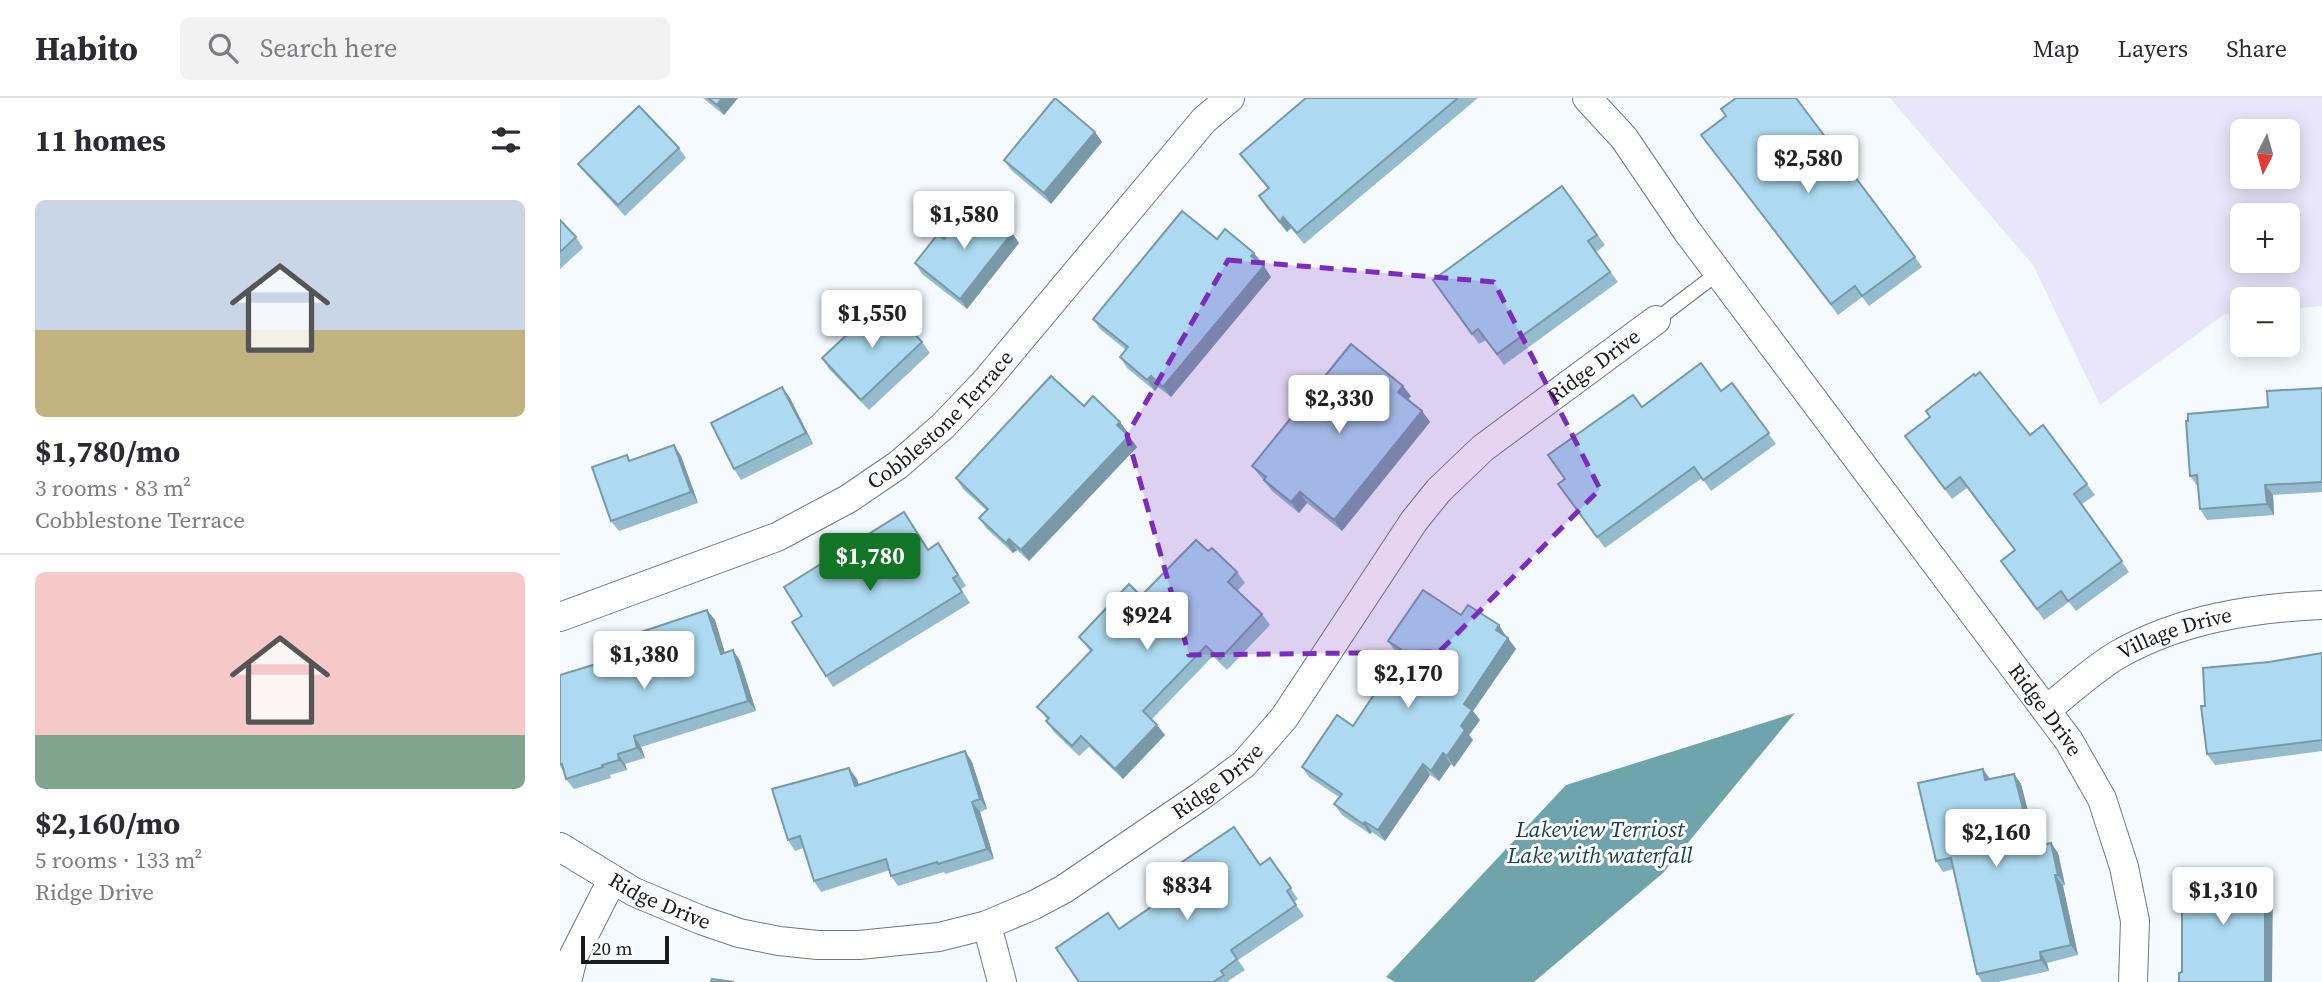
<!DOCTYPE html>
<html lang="en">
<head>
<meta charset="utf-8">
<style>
  body { margin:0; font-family:"Source Serif 4",serif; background:#f2f2f3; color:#2b2b33; height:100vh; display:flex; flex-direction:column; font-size:26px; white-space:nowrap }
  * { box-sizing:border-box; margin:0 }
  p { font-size:23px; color:#7c7c81 }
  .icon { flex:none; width:38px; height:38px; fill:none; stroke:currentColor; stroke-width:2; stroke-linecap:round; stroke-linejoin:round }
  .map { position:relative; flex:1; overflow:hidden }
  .side { display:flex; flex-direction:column; background:#fff; width:560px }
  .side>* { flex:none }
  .needle { width:46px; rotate:186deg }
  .buttons { position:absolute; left:1670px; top:21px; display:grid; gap:14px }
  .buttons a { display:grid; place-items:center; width:70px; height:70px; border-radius:10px; background:#fff; box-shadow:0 4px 18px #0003; font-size:35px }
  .scale { position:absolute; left:21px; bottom:18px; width:88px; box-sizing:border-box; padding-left:7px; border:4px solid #181a1c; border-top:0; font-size:19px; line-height:24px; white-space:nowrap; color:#181a1c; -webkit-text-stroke:5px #fff; paint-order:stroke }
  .price { position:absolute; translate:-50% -60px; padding:0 16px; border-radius:7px; background:#fff; color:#222; font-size:23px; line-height:46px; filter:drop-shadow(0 2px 4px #0008) }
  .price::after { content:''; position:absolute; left:50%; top:42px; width:21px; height:16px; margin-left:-10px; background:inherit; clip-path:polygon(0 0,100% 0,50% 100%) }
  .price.active { background:#127425; color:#fff }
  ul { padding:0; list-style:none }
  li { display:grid; align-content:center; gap:14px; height:371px; padding:0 35px }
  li+li { border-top:2px solid #e1e1e2 }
  li span { display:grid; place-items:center; height:217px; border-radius:10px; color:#555 }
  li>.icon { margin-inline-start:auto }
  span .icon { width:126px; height:126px; fill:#fffc; stroke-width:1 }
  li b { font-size:30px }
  h2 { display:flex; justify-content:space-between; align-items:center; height:84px; padding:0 35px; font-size:30px }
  header { display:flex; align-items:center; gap:42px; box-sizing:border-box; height:98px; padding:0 35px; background:#fff; border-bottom:2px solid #e1e1e2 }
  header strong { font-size:33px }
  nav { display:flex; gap:38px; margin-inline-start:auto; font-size:24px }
  .search { width:490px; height:63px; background:#f2f2f3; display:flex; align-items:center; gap:18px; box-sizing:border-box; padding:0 24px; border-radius:10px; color:#7c7c81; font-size:26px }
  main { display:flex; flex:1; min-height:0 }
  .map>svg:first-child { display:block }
  .green { fill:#e9e6fb; fill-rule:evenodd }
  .water { fill:#70a4ac }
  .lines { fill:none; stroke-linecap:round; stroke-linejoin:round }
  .lane-casing { stroke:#72777d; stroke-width:16 }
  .street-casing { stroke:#72777d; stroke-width:30 }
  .lane { stroke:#fff; stroke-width:14 }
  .street { stroke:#fff; stroke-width:28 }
  .wall { fill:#95bbce }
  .shaded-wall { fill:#7999a8 }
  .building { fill:#addaf0; stroke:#7999a8; stroke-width:2 }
  .marked { fill:#7b2cbf; fill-opacity:0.2; stroke:#7b2cbf; stroke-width:5; stroke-dasharray:14 9; stroke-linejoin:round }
  .labels { text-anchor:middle; stroke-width:6; stroke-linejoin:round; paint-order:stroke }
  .street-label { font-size:21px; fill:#181a1c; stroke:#fff }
  .water-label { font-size:23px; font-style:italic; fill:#14444b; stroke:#fff }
</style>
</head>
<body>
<header>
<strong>Habito</strong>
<div class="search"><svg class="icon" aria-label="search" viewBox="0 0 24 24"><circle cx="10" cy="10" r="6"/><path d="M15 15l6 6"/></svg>Search here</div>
<nav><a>Map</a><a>Layers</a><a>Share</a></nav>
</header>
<main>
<section class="side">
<h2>11 homes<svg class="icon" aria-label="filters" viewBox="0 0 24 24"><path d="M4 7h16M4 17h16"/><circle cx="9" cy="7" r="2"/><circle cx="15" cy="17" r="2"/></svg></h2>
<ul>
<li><span style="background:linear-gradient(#c9d6e8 60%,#c2b280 0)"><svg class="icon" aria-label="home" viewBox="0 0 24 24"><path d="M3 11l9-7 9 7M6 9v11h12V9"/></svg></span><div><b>$1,780/mo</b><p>3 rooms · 83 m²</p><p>Cobblestone Terrace</p></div></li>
<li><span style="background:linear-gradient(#f6c9c9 75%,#7fa58c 0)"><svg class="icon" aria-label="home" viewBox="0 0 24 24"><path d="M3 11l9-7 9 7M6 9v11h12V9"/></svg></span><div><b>$2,160/mo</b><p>5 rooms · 133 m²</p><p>Ridge Drive</p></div></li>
</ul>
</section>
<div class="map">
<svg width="1762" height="884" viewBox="0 0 1762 884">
  <rect width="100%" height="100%" fill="#f5fafe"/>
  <path class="green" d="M 1330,0 L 1762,0 L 1762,208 L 1727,211 L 1727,201 L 1682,201 L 1682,215 L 1665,216 L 1540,307 L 1473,167 ZM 1682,33 L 1727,33 L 1727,79 L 1682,79 ZM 1682,117 L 1727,117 L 1727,163 L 1682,163 Z"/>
  <polygon class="water" points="1235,615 1103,775 974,884 835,884 826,879 1006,687"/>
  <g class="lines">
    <g class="lane-casing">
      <polyline id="lane" points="1096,222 1158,175"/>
    </g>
    <g class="street-casing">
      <g id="street">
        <path id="s1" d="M 1027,0 L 1064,40 L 1127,133 L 1509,643 L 1542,701 L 1564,769 L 1575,823 L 1573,884"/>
        <path id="s2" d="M 0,519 L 217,439 L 288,401 L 338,367 L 383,328 L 425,284 L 644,22 L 670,0"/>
        <path id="s3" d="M 1486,612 C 1509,594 1533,571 1559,556 C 1621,521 1692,510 1762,507"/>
        <path id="s4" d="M 0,749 L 74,794 L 141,822 L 179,835 L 219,843 L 258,847 L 299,847 L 379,839 L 427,827 L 474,807 L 504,791 L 641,698 L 684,666 L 724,620 L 854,423 L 879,392 L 923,350 L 1096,222"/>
        <polyline points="427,827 442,884"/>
        <polyline points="7,884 13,859 52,782"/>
      </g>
    </g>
    <use href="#lane" class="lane"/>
    <use href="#street" class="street"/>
  </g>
  <g class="wall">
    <polygon points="143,0 178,0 164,17"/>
    <polygon points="746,0 918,0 744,146 731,130 727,134 706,109 699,98 708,91 680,56"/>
    <polygon points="535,34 542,44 491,106 451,72 444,62"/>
    <polygon points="1141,37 1355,159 1362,169 1309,208 1302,199 1278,217"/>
    <polygon points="119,50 126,60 65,118 26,76 18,66"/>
    <polygon points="1002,88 1045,147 1036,154 1058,184 944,267 926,242 919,246 873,182"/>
    <polygon points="0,122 16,139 23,150 0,171"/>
    <polygon points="452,135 459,145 407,211 362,176 355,165 384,141"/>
    <polygon points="657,141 694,155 702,165 701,166 711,179 611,299 598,289 595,293 567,270 560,259 566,252 540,231 533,221"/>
    <polygon points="362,244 370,255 309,312 269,271 262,260"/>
    <polygon points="1172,285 1216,346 1151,393 1142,380 1045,450 998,386 1005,381 1082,309 1161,293"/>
    <polygon points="222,289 230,300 253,346 181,382 174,371"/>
    <polygon points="1762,290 1762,394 1713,397 1714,417 1647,422 1640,411 1638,389 1630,378 1628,323 1708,309"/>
    <polygon points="851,298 848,302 862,313 870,324 782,433 747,405 739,415 712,393 692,368"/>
    <polygon points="524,308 560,324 568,335 566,336 577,349 469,463 457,452 453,455 427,431 419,420 427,413 403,391 396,380"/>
    <polygon points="1470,337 1527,386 1535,397 1522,406 1569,474 1516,513 1509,504 1484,522 1441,463 1454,452 1407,390 1392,401 1345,338"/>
    <polygon points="114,347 121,358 138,405 59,433 51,423 67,357 71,363"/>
    <polygon points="344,414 368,452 386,456 406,488 401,491 410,505 273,589 266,578 242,518"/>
    <polygon points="648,453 677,474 685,485 677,493 702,516 710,527 667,572 653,558 592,621 605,637 563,681 529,649 519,658 494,634 486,623 488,622 477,609 530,553 519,539"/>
    <polygon points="147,512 155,522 165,555 173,552 180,563 196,613 81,649 85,660 65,666 67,672 50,677 51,680 14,691 6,681 4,674 0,668 0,577 59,559"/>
    <polygon points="901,517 946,538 956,551 913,613 920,622 909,637 913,642 894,669 891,666 879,683 870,677 825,743 812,734 810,736 782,717 774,706 779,699 749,679 742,669 793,628 841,557 835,553 828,543"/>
    <polygon points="1762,555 1762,653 1655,667 1647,656 1645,608 1709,564"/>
    <polygon points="405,653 412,664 427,711 420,714 434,761 385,776 384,774 338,788 331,778 330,772 261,794 254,783 243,750 235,753 228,742 297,681 298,687"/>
    <polygon points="1454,676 1461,686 1477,748 1491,745 1498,755 1505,787 1503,788 1518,857 1487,865 1489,873 1438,884 1422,884 1417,876 1393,771 1383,774 1376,763 1430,681"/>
    <polygon points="710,760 738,801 734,804 744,818 678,862 685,872 668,883 669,884 519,884 559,831 700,767"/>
  </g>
  <g class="shaded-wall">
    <polygon points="162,0 178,0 164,17 157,7"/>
    <polygon points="535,34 542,44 491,106 484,95"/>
    <polygon points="723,119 731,130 727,134 720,124"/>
    <polygon points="452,135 459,145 407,211 400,201"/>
    <polygon points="694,155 702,165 699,169 691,158"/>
    <polygon points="704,168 711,179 611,299 603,289"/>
    <polygon points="591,278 598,289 595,293 587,282"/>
    <polygon points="843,288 851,298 845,304 838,294"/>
    <polygon points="222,289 230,300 253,346 246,335"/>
    <polygon points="862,313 870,324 782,433 774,422"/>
    <polygon points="560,324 568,335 565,338 557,327"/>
    <polygon points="569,338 577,349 469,463 461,452"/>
    <polygon points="114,347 121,358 138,405 131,394"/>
    <polygon points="1705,387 1713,397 1714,417 1707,406"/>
    <polygon points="740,394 747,405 739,415 731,404"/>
    <polygon points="449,441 457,452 453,455 446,445"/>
    <polygon points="147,512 155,522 168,566 161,556"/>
    <polygon points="939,527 946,538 943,542 936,532"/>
    <polygon points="948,540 956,551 913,613 920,622 909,637 913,642 894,669 887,658 901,628 904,606"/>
    <polygon points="173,552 180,563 196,613 188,603"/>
    <polygon points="597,627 605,637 563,681 555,671"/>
    <polygon points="74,638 81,649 85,660 77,650"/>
    <polygon points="405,653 412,664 427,711 420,701"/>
    <polygon points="883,655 891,666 879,683 871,673"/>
    <polygon points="58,656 65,666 67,672 59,662"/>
    <polygon points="863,666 870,677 825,743 818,732"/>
    <polygon points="289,670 297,681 302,698 295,688"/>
    <polygon points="1423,671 1430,681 1425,682"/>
    <polygon points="1454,676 1461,686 1480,759 1473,749"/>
    <polygon points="412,704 420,714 434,761 427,751"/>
    <polygon points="805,724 812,734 810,736 803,726"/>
    <polygon points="1491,745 1498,755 1505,787 1498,777"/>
    <polygon points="1705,774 1713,785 1712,884 1705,884"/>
    <polygon points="1495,777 1503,788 1518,857 1511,847"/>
    <polygon points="1480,854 1487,865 1489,873 1481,862"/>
  </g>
  <g class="building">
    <polygon points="148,0 162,0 157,7"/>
    <polygon points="495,0 535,34 484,95 444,62"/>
    <polygon points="746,0 898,0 737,135 723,119 720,124 699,98 709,90 680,56"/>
    <polygon points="1176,0 1236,0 1355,159 1302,198 1295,188 1271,206 1141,37 1166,18 1161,11"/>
    <polygon points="79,8 119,50 58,107 18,66"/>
    <polygon points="1002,88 1037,137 1028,143 1050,174 937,256 918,231 912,236 873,182"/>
    <polygon points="413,104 452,135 400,201 355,165 378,136 384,141"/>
    <polygon points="622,113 657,141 665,131 694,155 691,158 704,168 603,289 591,278 587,282 560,259 568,249 533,221"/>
    <polygon points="0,122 16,139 0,154"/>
    <polygon points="323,203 362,244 301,302 262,260"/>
    <polygon points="791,246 843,288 838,294 862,313 774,422 740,394 731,404 704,382 706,379 692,368"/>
    <polygon points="1141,265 1161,293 1172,285 1209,335 1143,382 1134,369 1037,439 998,386 1005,381 988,357 1073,297 1082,309"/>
    <polygon points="1420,274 1470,337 1483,327 1527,386 1514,396 1562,463 1508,503 1501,493 1477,511 1441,463 1455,452 1400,379 1385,391 1345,338 1370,319 1366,313 1414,276 1415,278"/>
    <polygon points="491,278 524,308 533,298 560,324 557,327 569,338 461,452 449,441 446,445 419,420 428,411 396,380"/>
    <polygon points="222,289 246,335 174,371 151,325"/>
    <polygon points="1762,290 1762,384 1705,387 1707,406 1640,411 1637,377 1630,378 1626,323 1628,323 1628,316 1708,309 1707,293"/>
    <polygon points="114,347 131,394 51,423 32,369 67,357 69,363"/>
    <polygon points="344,414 368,452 378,445 398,477 393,480 402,494 266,578 232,524 242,518 224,489"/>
    <polygon points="636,442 648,453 652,450 677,474 668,484 702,516 660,561 646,548 583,613 597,627 555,671 521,638 512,648 486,623 489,620 477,609 532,552 519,539 569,486 581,498"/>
    <polygon points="863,492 901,517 908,507 939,527 936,532 948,540 904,606 912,612 901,628 905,632 887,658 883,655 871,673 863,666 818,732 805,724 803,726 774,706 782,696 742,669 777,617 793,628 843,553 828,543"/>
    <polygon points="147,512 161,556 173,552 188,603 74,638 77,650 58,656 59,662 42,667 43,669 6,681 2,666 0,666 0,577 59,559 54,543"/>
    <polygon points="1762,555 1762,642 1647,656 1641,608 1645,608 1643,570 1709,564"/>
    <polygon points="405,653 420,701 412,704 427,751 378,766 377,764 331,778 326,761 254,783 240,738 228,742 212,691 289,670 295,688"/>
    <polygon points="1423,671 1425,682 1454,676 1473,749 1491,745 1498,777 1495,777 1511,847 1480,854 1481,862 1417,876 1391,760 1376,763 1358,685"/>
    <polygon points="674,729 700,767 710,760 731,790 727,793 736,807 671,852 677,861 661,873 664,877 653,884 519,884 496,850 548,815 559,831 633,780 622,764"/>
    <polygon points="1705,774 1705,884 1619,884 1619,875 1622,874 1622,809 1619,809 1619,777 1632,777 1633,775"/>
    <polygon points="152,881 174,884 151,884"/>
  </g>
  <path class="marked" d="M 668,162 L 934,184 L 1040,391 L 879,554 L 629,557 L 567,337 Z"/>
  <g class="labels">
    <g class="street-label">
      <text dy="7" stroke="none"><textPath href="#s4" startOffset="1290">Ridge Drive</textPath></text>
      <text dy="7" stroke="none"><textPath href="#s2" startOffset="434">Cobblestone Terrace</textPath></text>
      <text dy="7" stroke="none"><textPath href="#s3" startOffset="152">Village Drive</textPath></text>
      <text dy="7" stroke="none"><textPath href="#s1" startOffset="765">Ridge Drive</textPath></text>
      <text dy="7" stroke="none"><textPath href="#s4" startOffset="723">Ridge Drive</textPath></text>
      <text dy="7" stroke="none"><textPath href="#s4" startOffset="114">Ridge Drive</textPath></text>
    </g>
    <g class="water-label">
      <text x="1040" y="739">Lakeview Terriost<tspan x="1040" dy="26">Lake with waterfall</tspan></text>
    </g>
  </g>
</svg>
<div class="buttons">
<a><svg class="needle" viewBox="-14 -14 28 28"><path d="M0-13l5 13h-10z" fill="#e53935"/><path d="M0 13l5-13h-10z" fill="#7c7c81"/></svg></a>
<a>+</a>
<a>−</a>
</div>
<div class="scale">20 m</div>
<b class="price" style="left:1248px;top:97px">$2,580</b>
<b class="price" style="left:404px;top:153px">$1,580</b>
<b class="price" style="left:312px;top:252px">$1,550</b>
<b class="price" style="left:779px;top:337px">$2,330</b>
<b class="price active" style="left:310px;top:495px">$1,780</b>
<b class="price" style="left:587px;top:554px">$924</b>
<b class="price" style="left:84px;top:593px">$1,380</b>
<b class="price" style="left:848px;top:612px">$2,170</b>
<b class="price" style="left:1436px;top:771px">$2,160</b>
<b class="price" style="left:627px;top:824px">$834</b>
<b class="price" style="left:1663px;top:829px">$1,310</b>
</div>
</main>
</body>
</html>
